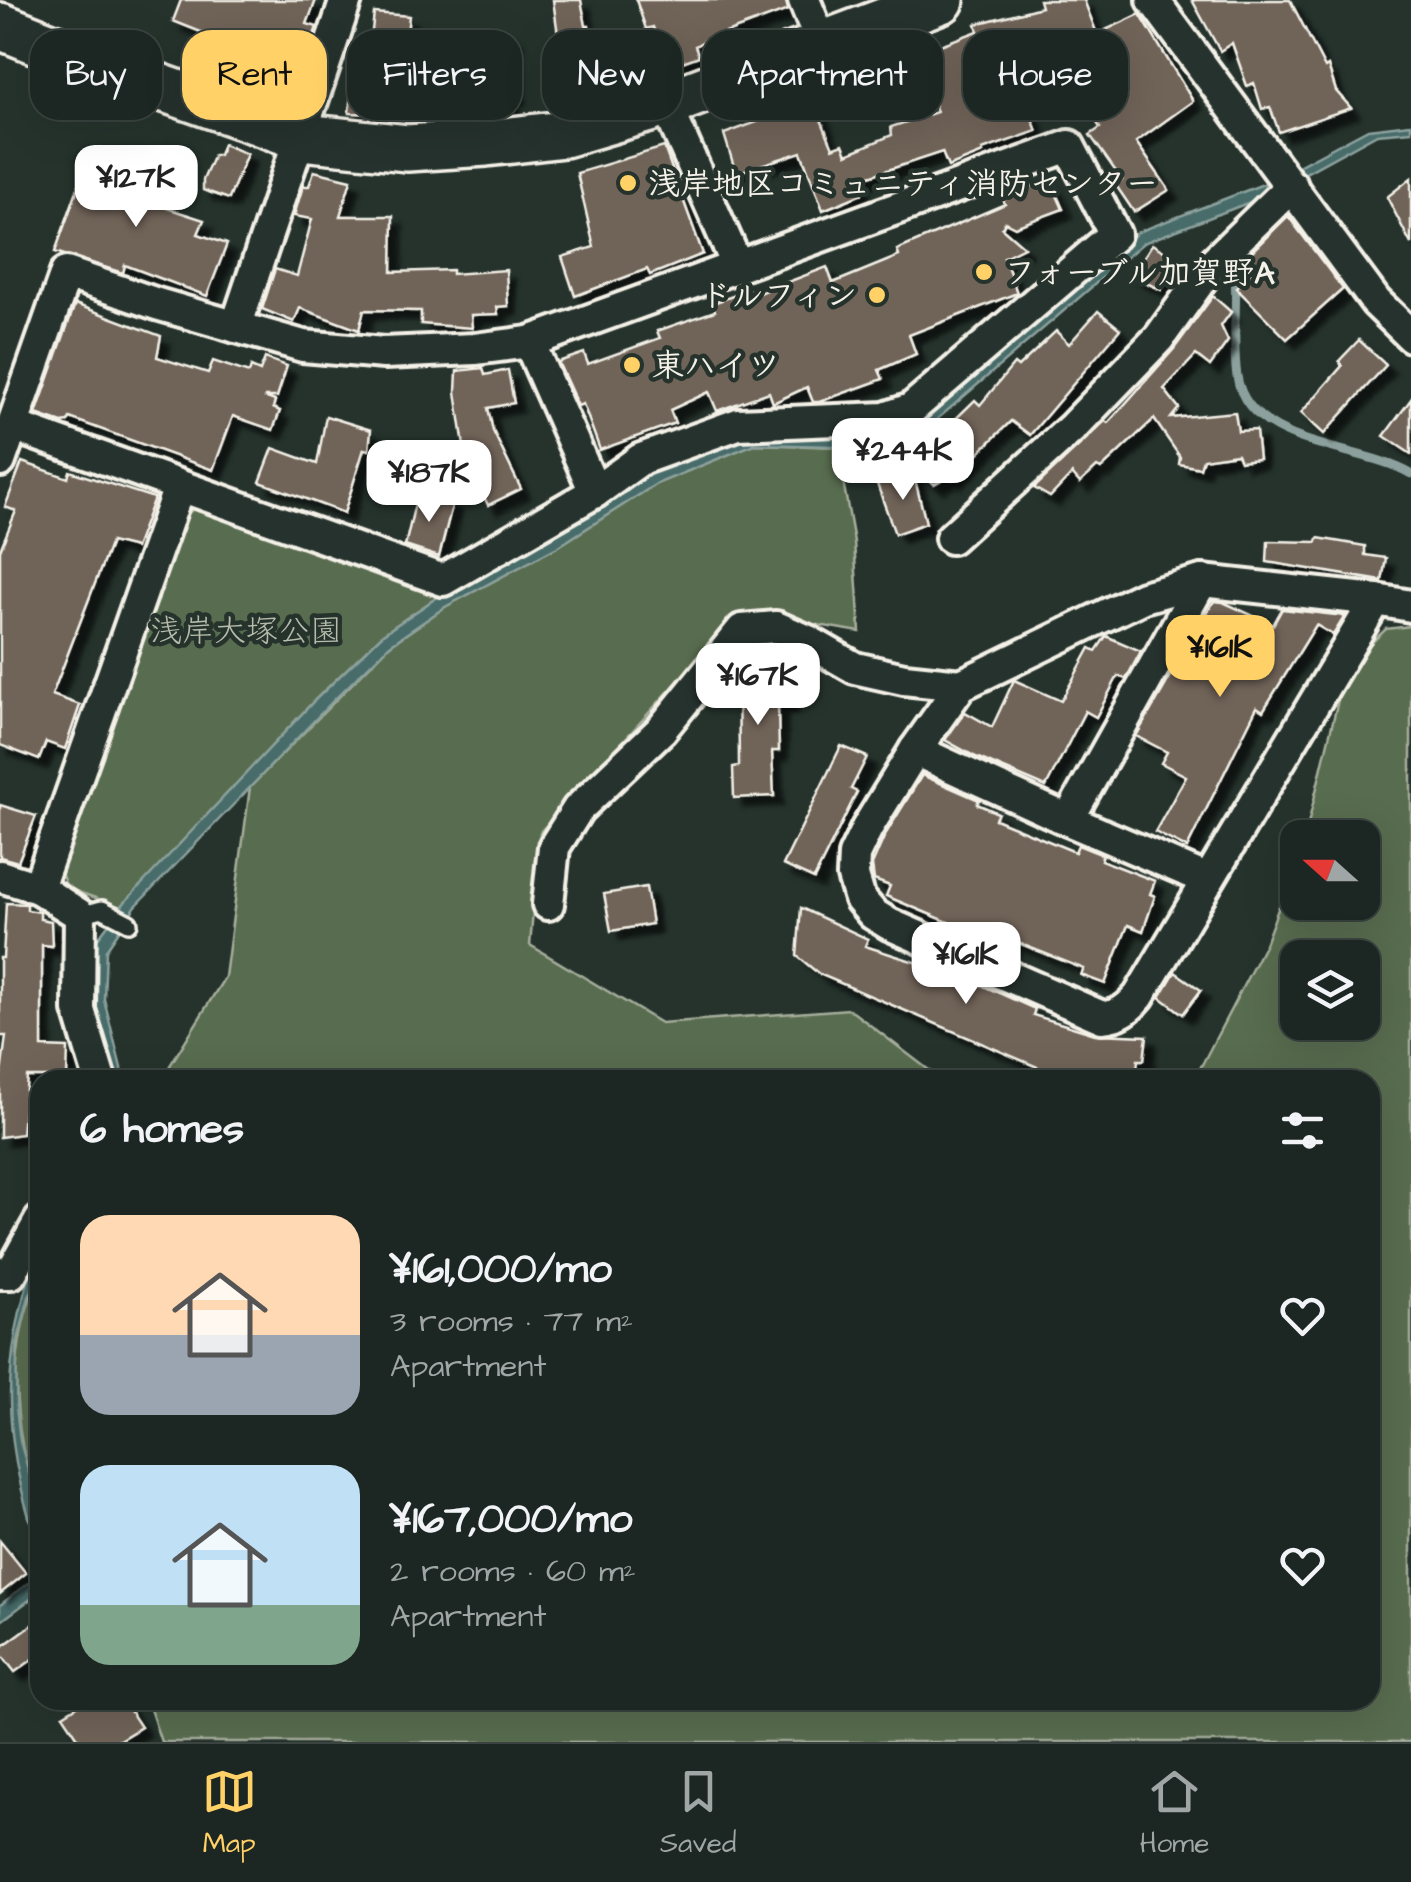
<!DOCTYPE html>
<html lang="en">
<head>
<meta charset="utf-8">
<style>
  body { margin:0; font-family:"Architects Daughter","Klee One",sans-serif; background:#252e2a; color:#f1f3f6; height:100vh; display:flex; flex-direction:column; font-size:38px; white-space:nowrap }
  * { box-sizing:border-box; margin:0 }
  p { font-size:32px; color:#a0a5a5 }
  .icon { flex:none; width:55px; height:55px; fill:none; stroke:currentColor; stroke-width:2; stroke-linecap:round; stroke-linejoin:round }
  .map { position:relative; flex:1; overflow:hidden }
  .sheet { position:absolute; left:30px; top:1070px; width:1350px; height:640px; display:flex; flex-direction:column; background:#1c2622; border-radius:30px; box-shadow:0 10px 40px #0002,0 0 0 2px #3a4340 }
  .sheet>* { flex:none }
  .banner { position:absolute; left:30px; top:30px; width:1352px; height:90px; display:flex; gap:20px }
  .needle { width:65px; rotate:291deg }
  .buttons { position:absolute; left:1280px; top:820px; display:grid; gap:20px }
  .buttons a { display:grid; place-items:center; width:100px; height:100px; border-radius:20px; background:#1c2622; box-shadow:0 10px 40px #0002,0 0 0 2px #3a4340; font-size:50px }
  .price { position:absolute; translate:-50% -85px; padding:0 22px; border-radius:20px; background:#fff; color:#222; font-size:32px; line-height:65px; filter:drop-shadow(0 2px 5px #0008) }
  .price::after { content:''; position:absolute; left:50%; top:60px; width:30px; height:22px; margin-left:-15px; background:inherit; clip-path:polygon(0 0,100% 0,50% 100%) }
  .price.on { background:#ffd166; color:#111 }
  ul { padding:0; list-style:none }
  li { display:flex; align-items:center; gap:30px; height:250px; padding:0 50px }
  li span { display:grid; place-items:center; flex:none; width:280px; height:200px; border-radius:30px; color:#555 }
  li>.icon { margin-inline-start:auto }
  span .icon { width:120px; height:120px; fill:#fffc; stroke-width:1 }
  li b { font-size:42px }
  h2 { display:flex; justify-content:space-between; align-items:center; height:120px; padding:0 50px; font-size:42px }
  .pill { padding:0 35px; border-radius:30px; background:#1c2622; box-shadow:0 10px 40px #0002,0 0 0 2px #3a4340; font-size:35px; line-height:90px }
  .pill.on { background:#ffd166; color:#111 }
  .tab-bar { display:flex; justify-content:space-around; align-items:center; height:140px; border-top:2px solid #3a4340; background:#1c2622; font-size:28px; color:#a0a5a5 }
  .tab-bar a { display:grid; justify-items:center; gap:5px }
  .tab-bar .on { color:#ffd166 }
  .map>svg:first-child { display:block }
  .green { fill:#596c4f; stroke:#a6ae9c; stroke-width:2.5; fill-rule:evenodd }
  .water { fill:#476c6b; stroke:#8ca19d; stroke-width:2.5 }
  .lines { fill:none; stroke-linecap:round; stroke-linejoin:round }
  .stream { stroke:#8ca19d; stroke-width:9 }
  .building { fill:#6f6458; stroke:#f4f1e8; stroke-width:2.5; filter:url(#shadow) }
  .lane-casing { stroke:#f4f1e8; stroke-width:22 }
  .street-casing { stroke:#f4f1e8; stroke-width:38 }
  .secondary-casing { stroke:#f4f1e8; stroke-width:52 }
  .lane { stroke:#26332d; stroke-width:15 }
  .street { stroke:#26332d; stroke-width:30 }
  .secondary { stroke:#26332d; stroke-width:45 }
  .poi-dot { fill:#ffd166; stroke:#26332d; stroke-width:4 }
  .labels { text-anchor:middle; stroke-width:9; stroke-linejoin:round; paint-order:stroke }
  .poi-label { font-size:32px; font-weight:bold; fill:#f4f1e8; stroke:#26332d; text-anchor:start }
  .park-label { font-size:32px; fill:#b6bcab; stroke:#26332d }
</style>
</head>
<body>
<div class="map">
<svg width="1411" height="1742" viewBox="0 0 1411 1742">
  <defs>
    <filter id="shadow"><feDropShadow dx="9" dy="9" stdDeviation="2.5" flood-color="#0009"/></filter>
  </defs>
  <rect width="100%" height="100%" fill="#26332d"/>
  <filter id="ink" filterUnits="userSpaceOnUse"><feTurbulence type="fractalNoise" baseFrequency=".01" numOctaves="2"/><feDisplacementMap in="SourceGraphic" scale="20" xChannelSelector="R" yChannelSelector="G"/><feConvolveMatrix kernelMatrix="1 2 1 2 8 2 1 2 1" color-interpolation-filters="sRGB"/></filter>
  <g filter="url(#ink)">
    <g class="green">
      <polygon points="754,444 837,447 854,542 860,632 741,612 540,832 530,945 661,1023 849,1009 942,1080 161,1080 225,977 250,787 390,645 445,607 559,546 656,484"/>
      <polygon points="195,508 439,596 383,634 314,701 121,907 67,888 59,868 182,518"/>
      <path d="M 1411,626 L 1411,1742 L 161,1742 L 147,1700 L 1370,1700 L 1370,1080 L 1194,1080 L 1265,944 L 1297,858 L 1298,902 L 1362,902 L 1362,838 L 1305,837 L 1346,667 L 1386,629 ZM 1298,958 L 1362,958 L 1362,1022 L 1298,1022 Z"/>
      <path d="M 40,1274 L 40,1512 C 13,1434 4,1351 40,1274 Z"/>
    </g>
    <g class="water">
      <polygon points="1411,124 1411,131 1377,134 1258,199 1143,243 927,428 893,444 871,447 754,444 656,484 559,546 445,607 390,645 335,699 135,907 106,950 104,999 124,1080 111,1080 94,1002 92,946 125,902 314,701 383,634 439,596 551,535 652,472 750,432 920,418 1138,232 1266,183 1368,129"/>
      <path d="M 40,1243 L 40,1274 L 29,1297 L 17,1344 L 16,1407 L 20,1441 L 40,1512 L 40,1551 C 0,1438 0,1356 40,1243 Z"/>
      <polygon points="40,1574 40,1592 0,1622 0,1605"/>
    </g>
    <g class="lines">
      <path class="stream" d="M 1234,258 C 1239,297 1231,337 1237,376 C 1248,449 1361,444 1411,474"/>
    </g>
    <g class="building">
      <polygon points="181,0 316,0 307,24 317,27 299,76 288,72 280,93 250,82 251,77 240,74 249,51 173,21"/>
      <polygon points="553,0 581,0 586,26 589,26 602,91 567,97"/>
      <polygon points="636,0 786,0 788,10 704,41 695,46 699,56 677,64 672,51 663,54 653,27 646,29"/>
      <polygon points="1039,0 1084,0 1097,34 1140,14 1193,101 1136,142 1169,190 1134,212 1115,184 1122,180 1090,135 1100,128 1096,121 1101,118 1098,113 1127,95 1096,37 1034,57 1019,35 1012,39 1031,85 1020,89 1037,131 982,150 983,153 948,167 942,152 857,180 862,194 823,210 801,152 736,173 724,134 784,112 777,96 806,84 833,148 843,144 847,154 892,135 891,127 937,112 916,54 978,31 976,24 1041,7"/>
      <polygon points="1192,0 1290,0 1325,68 1328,66 1336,91 1351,108 1279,132 1270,107 1262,109 1254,83 1247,86 1232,43 1220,51"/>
      <polygon points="374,13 409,16 405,51 464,57 465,37 513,35 516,95 510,96 511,107 484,108 483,96 438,93 436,116 349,113 353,72 367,74"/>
      <polygon points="223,144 247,154 229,199 203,190 203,180 214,155 219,155"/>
      <polygon points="664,147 703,254 650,275 647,269 575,296 562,257 594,247 577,173"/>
      <polygon points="101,148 142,162 112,175 149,191 145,201 204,220 198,234 227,244 207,296 125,265 123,273 55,252 86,165 94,168"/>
      <polygon points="314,171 351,180 340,216 393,216 392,272 452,270 452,274 506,270 508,306 497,307 498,314 471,315 472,328 421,324 421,311 364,310 359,330 300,308 294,322 262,309 275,269 297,276 312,219 294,216 303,186 309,186"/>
      <polygon points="1411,178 1411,244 1387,197"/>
      <polygon points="1042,182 1051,182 1063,209 1015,227 1005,222 1002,228 1024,247 1004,257 1017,293 909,335 916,354 879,370 883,379 819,402 813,402 807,387 773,403 769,392 717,411 709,392 670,410 675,423 600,450 583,404 578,406 558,362 584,353 588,364 660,338 657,331 715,311 713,303 749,290 751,296 827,267 833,283 899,256 897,250 1005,204 1002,197"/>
      <polygon points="1288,216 1343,289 1287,339 1236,288 1258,265 1248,255"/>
      <polygon points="1152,244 1180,261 1161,290 1132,276"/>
      <polygon points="1213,296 1231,312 1221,326 1228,341 1210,366 1196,355 1164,389 1179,408 1171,418 1235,412 1238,431 1256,430 1259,459 1240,461 1237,454 1203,459 1200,468 1179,464 1180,457 1154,419 1101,469 1097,467 1080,483 1072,474 1050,497 1034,488 1105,421 1108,423 1174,349"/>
      <polygon points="75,304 161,336 157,357 208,373 213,361 249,373 251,367 260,371 265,358 287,366 277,397 264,397 275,401 273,408 280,411 273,430 233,416 213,470 70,418 68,422 62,423 36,414"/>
      <polygon points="1098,311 1120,329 1030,435 1011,421 952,479 949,476 934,484 919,470 939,446 933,441 975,400 980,405 1014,364 1018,367 1056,331 1069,344"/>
      <polygon points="1359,340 1386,365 1324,434 1301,413 1342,366 1339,361"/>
      <polygon points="483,368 485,375 508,370 514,403 488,408 493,431 521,489 488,505 466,460 456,392 457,371"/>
      <polygon points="1411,399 1411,454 1384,436"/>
      <polygon points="326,416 371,430 369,450 364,449 344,513 260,482 273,448 317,464"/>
      <polygon points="22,462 68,478 70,471 154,498 135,548 111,542 52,695 80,705 65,749 46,742 39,760 0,745 0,550 16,511 5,507"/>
      <polygon points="913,472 926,523 895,534 877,484"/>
      <polygon points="417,495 453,502 439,557 405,546"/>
      <polygon points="1318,538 1365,546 1365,555 1386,558 1382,581 1267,562 1268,541 1317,542"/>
      <polygon points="1214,601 1223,602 1273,625 1282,609 1345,616 1333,635 1316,625 1263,711 1257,707 1187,848 1155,832 1186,776 1161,763 1167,752 1136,736"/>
      <polygon points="1106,636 1141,651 1126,679 1118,676 1096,717 1085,711 1046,787 976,757 945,740 965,712 992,727 1014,680 1061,701 1090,648 1096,651"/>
      <polygon points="743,658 764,659 763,669 773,669 773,681 788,680 788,704 778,704 779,751 772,751 774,796 734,798 733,767 739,766 738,664"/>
      <polygon points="841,746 867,757 851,789 857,792 814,879 783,865"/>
      <polygon points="922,775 979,800 977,804 998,813 995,819 1075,852 1078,845 1103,855 1101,860 1155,881 1150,894 1155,896 1143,931 1128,925 1105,984 1081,975 1084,969 1011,940 1008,947 886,896 890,886 874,880 872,865 885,835"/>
      <polygon points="0,805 36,816 18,862 0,857"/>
      <polygon points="646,887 652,924 611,931 604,894"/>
      <polygon points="6,903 27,904 27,910 40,912 40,919 51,921 52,946 42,945 42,1047 68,1048 67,1077 27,1077 22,1134 0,1137 0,1082 6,1036 0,1036 0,958 3,958"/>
      <polygon points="801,908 868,939 865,946 918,963 957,980 959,975 1035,1009 1033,1015 1095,1034 1147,1036 1144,1060 1138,1060 1136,1078 1118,1075 1118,1080 1068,1080 819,974 797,956"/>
      <polygon points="1175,972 1201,990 1183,1014 1160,997"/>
      <polygon points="0,1541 26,1573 0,1594"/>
      <polygon points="40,1619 40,1654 15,1672 0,1653 0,1648"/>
      <polygon points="87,1700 123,1700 141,1727 116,1742 81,1742 63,1715"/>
    </g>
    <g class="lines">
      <g class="lane-casing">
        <polyline id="lane" points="80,915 102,909 129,923"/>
      </g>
      <g class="street-casing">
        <g id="street">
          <polyline points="804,0 822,44"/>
          <polyline points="1153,0 1376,302 1411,336"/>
          <polyline points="666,104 737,265"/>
          <polyline points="236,327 346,0"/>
          <polyline points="529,342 595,492"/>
          <polyline points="0,461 66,273 157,304 303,346 384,353 475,349 529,342 1069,146 1115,234 911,409 885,418 738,424 641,459 595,492 443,580 13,426"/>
          <polyline points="951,538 1073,427 1159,338 1213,263 1292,186"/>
          <path d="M 1202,581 L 1376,600 L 1139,996 C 1128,1009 1119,1016 1102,1017 L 889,924 L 873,914 L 860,899 L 853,876 L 854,855 L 867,828 L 915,750 L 961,685 L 1143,597 Z"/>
          <polyline points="1376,600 1411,606"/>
          <polyline points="915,750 1068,820 1206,879"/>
          <polyline points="1068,820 1202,581"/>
          <polyline points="0,876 38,888 80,915 79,1010 100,1080"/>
          <polyline points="38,888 179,487"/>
          <polyline points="548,904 554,847 578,809 661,730 742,630 776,627 808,641 855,668 904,679 961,685"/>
          <polyline points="0,1273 11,1273 40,1221"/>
        </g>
      </g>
      <g class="secondary-casing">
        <polyline id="secondary" points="0,26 108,69 302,137 407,148 486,143 564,134 666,104 941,0"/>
      </g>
      <use href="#lane" class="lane"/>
      <use href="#street" class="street"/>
      <use href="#secondary" class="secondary"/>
    </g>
  </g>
  <g class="poi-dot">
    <circle cx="628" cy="183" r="10"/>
    <circle cx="984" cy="272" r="10"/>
    <circle cx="877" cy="295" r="10"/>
    <circle cx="632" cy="365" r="10"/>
  </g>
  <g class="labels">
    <g class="poi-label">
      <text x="648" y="194">浅岸地区コミュニティ消防センター</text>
      <text x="1004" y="283">フォーブル加賀野A</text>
      <text x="857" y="306" text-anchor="end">ドルフィン</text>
      <text x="652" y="376">東ハイツ</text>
    </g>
    <g class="park-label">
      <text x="246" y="641">浅岸大塚公園</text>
    </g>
  </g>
</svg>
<div class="buttons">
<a><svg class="needle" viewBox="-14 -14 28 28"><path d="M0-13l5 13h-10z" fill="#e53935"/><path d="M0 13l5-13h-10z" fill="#a0a5a5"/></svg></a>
<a><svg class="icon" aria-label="layers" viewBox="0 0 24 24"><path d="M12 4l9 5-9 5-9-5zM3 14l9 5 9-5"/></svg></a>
</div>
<b class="price" style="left:136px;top:230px">¥127K</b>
<b class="price" style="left:903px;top:503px">¥244K</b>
<b class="price" style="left:429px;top:525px">¥187K</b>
<b class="price on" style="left:1220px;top:700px">¥161K</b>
<b class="price" style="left:758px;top:728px">¥167K</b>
<b class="price" style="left:966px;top:1007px">¥161K</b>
<div class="banner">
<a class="pill">Buy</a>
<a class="pill on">Rent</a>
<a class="pill">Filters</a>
<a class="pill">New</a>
<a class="pill">Apartment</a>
<a class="pill">House</a>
</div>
<section class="sheet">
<h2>6 homes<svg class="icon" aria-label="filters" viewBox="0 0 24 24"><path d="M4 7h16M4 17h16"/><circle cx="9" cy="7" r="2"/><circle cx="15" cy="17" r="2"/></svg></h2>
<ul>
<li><span style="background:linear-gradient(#ffd9b3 60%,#9aa5b1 0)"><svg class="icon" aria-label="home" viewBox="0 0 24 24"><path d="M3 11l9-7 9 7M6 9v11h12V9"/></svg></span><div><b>¥161,000/mo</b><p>3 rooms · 77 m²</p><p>Apartment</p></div><svg class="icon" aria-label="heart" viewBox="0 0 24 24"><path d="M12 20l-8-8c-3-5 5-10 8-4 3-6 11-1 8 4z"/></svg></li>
<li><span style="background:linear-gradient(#bfe0f5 70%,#7fa58c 0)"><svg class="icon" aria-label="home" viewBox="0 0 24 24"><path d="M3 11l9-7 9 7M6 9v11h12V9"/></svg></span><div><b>¥167,000/mo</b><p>2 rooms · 60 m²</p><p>Apartment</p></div><svg class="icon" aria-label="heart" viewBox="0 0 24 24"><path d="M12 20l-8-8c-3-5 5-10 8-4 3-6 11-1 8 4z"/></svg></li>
</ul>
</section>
</div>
<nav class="tab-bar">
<a class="on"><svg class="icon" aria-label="map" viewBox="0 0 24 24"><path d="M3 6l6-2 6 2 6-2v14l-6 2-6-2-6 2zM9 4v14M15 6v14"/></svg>Map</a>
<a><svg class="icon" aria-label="saved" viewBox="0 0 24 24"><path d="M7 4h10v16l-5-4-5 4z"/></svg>Saved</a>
<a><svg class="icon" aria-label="home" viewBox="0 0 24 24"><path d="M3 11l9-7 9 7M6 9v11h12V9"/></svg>Home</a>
</nav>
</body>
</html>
